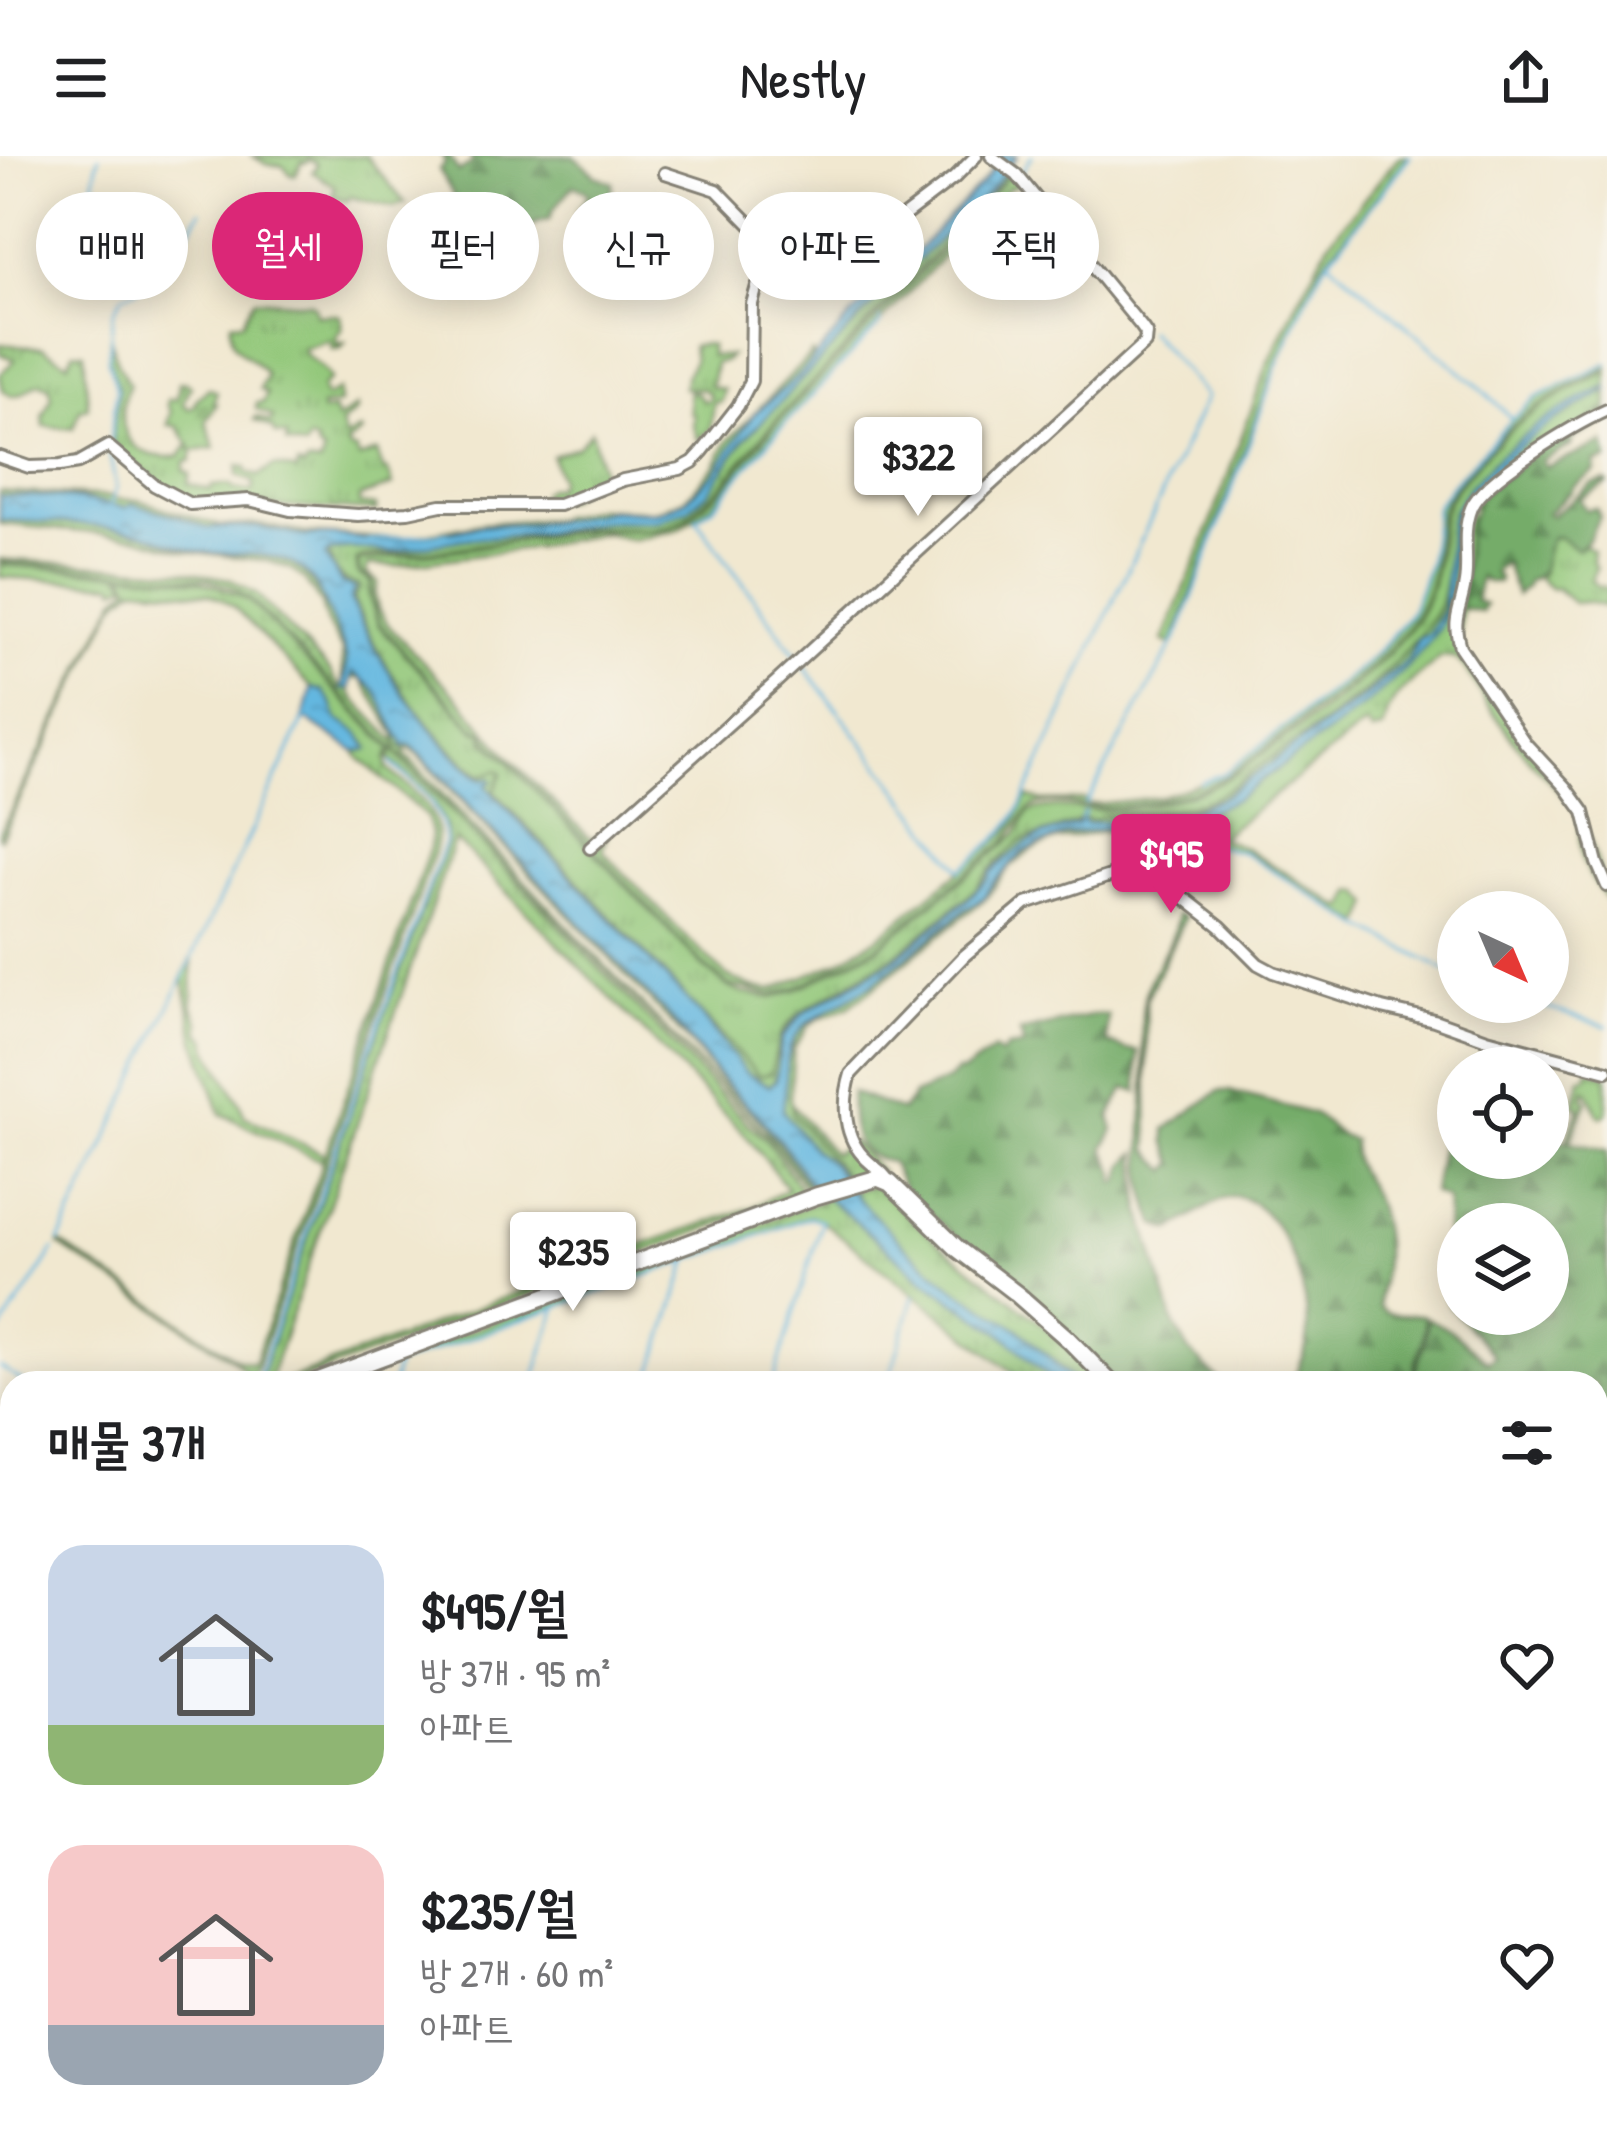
<!DOCTYPE html>
<html lang="ko">
<head>
<meta charset="utf-8">
<style>
  body { margin:0; font-family:"Patrick Hand","Poor Story",sans-serif; background:#f6f6f6; color:#202124; height:100vh; display:flex; flex-direction:column; font-size:45px; white-space:nowrap }
  * { box-sizing:border-box; margin:0 }
  p { font-size:39px; color:#757577 }
  .icon { flex:none; width:66px; height:66px; fill:none; stroke:currentColor; stroke-width:2; stroke-linecap:round; stroke-linejoin:round }
  .map { position:relative; flex:1; overflow:hidden }
  .drawer { position:absolute; left:0px; top:1215px; width:1608px; height:771px; display:flex; flex-direction:column; background:#fff; border-radius:36px 36px 0 0; box-shadow:0 6px 30px #0003 }
  .drawer>* { flex:none }
  .guide { position:absolute; left:36px; top:36px; width:1536px; height:108px; display:flex; gap:24px }
  .needle { width:78px; rotate:136deg }
  .fabs { position:absolute; left:1437px; top:735px; display:grid; gap:24px }
  .fabs a { display:grid; place-items:center; width:132px; height:132px; border-radius:50%; background:#fff; box-shadow:0 6px 30px #0003; font-size:60px }
  .price { position:absolute; translate:-50% -102px; padding:0 27px; border-radius:12px; background:#fff; color:#222; font-size:39px; line-height:78px; filter:drop-shadow(0 3px 6px #0008) }
  .price::after { content:''; position:absolute; left:50%; top:72px; width:36px; height:27px; margin-left:-18px; background:inherit; clip-path:polygon(0 0,100% 0,50% 100%) }
  .price.current { background:#db2777; color:#fff }
  ul { padding:0; list-style:none }
  li { display:flex; align-items:center; gap:36px; height:300px; padding:0 48px }
  li span { display:grid; place-items:center; flex:none; width:336px; height:240px; border-radius:36px; color:#555 }
  li>.icon { margin-inline-start:auto }
  span .icon { width:144px; height:144px; fill:#fffc; stroke-width:1 }
  li b { font-size:51px }
  h2 { display:flex; justify-content:space-between; align-items:center; height:144px; padding:0 48px; font-size:51px }
  .pill { padding:0 42px; border-radius:54px; background:#fff; box-shadow:0 6px 30px #0003; font-size:42px; line-height:108px }
  .pill.current { background:#db2777; color:#fff }
  header { display:flex; justify-content:space-between; align-items:center; height:156px; padding:0 48px; background:#fff; font-size:54px; font-weight:600 }
  .map>svg:first-child { display:block }
  .grass { fill:url(#grass-tufts); stroke:#57724a; stroke-width:3 }
  .forest { fill:url(#forest-firs); stroke:#486442; stroke-width:3; fill-rule:evenodd }
  .wetland { fill:url(#wetland-marsh); stroke:#57724a; stroke-width:3 }
  .cemetery { fill:url(#cemetery-stones); stroke:#57724a; stroke-width:3 }
  .water { fill:url(#water-ripples); stroke:#406a7e; stroke-width:3 }
  .lines { fill:none; stroke-linecap:round; stroke-linejoin:round }
  .stream { stroke:#64b7e0; stroke-width:3 }
  .minor-casing { stroke:#868276; stroke-width:16 }
  .secondary-casing { stroke:#868276; stroke-width:21 }
  .minor { stroke:#fff; stroke-width:10 }
  .secondary { stroke:#fff; stroke-width:15 }
  .rail { stroke:#1c1c1c; stroke-width:3 }
</style>
</head>
<body>
<header><svg class="icon" aria-label="menu" viewBox="0 0 24 24"><path d="M4 6h16M4 12h16M4 18h16"/></svg>Nestly<svg class="icon" aria-label="share" viewBox="0 0 24 24"><path d="M12 15V3M7 8l5-5 5 5M5 13v7h14v-7"/></svg></header>
<div class="map">
<svg width="1607" height="1985" viewBox="0 0 1607 1985">
  <defs>
    <pattern id="grass-tufts" width="24" height="20" patternUnits="userSpaceOnUse" patternTransform="scale(3)"><rect width="24" height="20" fill="#92c779"/><path d="M3 7l-1-3M5 7V3M7 7l1-3M15 17l-1-3M17 17v-4M19 17l1-3" fill="none" stroke="#7daa68"/></pattern>
    <pattern id="forest-firs" width="22" height="20" patternUnits="userSpaceOnUse" patternTransform="scale(3)"><rect width="22" height="20" fill="#75ac69"/><path d="M5 1l3.5 6h-7zM16 11l3.5 6h-7z" fill="#5f8b56"/></pattern>
    <pattern id="wetland-marsh" width="20" height="14" patternUnits="userSpaceOnUse" patternTransform="scale(3)"><rect width="20" height="14" fill="#92c779"/><path d="M1 5h8M5 5V1M11 12h8M15 12V8" fill="none" stroke="#7daa68"/></pattern>
    <pattern id="cemetery-stones" width="16" height="16" patternUnits="userSpaceOnUse" patternTransform="scale(3)"><rect width="16" height="16" fill="#92c779"/><path d="M2 7V4a2 2 0 0 1 4 0v3zM10 15v-3a2 2 0 0 1 4 0v3z" fill="#7daa68"/></pattern>
    <pattern id="water-ripples" width="26" height="14" patternUnits="userSpaceOnUse" patternTransform="scale(3)"><rect width="26" height="14" fill="#64b7e0"/><path d="M2 4q2-2 4 0t4 0M15 11q2-2 4 0t4 0" fill="none" stroke="#5294b5"/></pattern>
  </defs>
  <rect width="100%" height="100%" fill="#f7f3e8"/>
  <filter id="ink" filterUnits="userSpaceOnUse"><feTurbulence type="fractalNoise" baseFrequency=".00833" numOctaves="2"/><feDisplacementMap in="SourceGraphic" scale="24" xChannelSelector="R" yChannelSelector="G"/><feConvolveMatrix kernelMatrix="1 2 1 2 8 2 1 2 1" color-interpolation-filters="sRGB"/></filter>
  <filter id="wash" filterUnits="userSpaceOnUse"><feTurbulence type="fractalNoise" baseFrequency=".004" numOctaves="4" result="noise"/><feDisplacementMap in="SourceGraphic" scale="48" xChannelSelector="R" yChannelSelector="G"/><feGaussianBlur stdDeviation="2.7" result="paint"/><feColorMatrix in="noise" values="0 0 0 0 0 0 0 0 0 0 0 0 0 0 0 0 0 1.4 0 .05"/><feComposite in="paint" operator="in"/></filter>
  <g filter="url(#wash)">
    <rect width="100%" height="100%" fill="#f1e8d0"/>
    <g class="grass">
      <polygon points="253,0 366,0 405,47 393,51 350,41 347,45 333,42 335,30 312,16 317,10 315,6 308,4 306,7 302,6 296,19 291,19 283,10 266,8"/>
      <polygon points="1399,0 1409,0 1322,109 1301,152 1275,211 1172,489 1163,485 1209,372 1267,210 1297,146 1331,83"/>
      <path d="M 1005,15 L 1008,17 L 1003,25 L 775,265 L 719,332 L 686,361 L 668,370 L 652,373 L 595,371 L 444,394 L 363,401 L 356,404 L 358,418 L 370,426 L 369,441 L 378,469 L 475,575 L 484,578 L 485,585 L 508,606 L 705,813 L 728,831 L 742,837 L 772,842 L 796,834 L 878,792 L 1004,689 L 1017,677 L 1029,656 C 1051,647 1071,653 1094,654 C 1142,655 1197,641 1238,616 C 1298,571 1377,524 1418,461 C 1431,440 1436,416 1439,392 C 1441,380 1440,367 1444,356 C 1447,344 1455,334 1463,325 C 1501,274 1550,241 1607,216 L 1607,231 L 1571,248 L 1538,269 L 1499,300 L 1470,330 L 1452,358 L 1448,412 L 1440,449 L 1424,475 L 1373,530 L 1348,547 L 1320,571 L 1266,605 L 1226,637 L 1185,652 L 1103,660 L 1095,664 L 1083,663 L 1083,656 L 1081,663 L 1074,668 L 1020,685 L 989,715 L 976,733 L 900,796 L 795,861 L 784,873 L 771,917 L 759,920 L 494,635 L 502,618 L 494,617 L 481,621 C 426,575 380,509 353,443 L 358,430 C 341,427 332,413 329,396 L 349,392 L 391,396 L 466,383 L 542,377 L 603,365 L 658,365 L 688,353 L 726,310 L 743,285 L 901,120 L 991,34 Z"/>
      <polygon points="1011,17 1021,28 1008,32 780,272 712,350 677,374 632,384 604,377 525,393 396,410 370,409 366,413 368,419 378,426 375,439 378,452 389,470 464,548 510,602 590,682 601,680 590,689 487,583 486,577 476,573 380,468 371,441 372,425 360,417 358,405 444,396 596,374 652,375 669,372 687,363 721,334 777,267 945,91"/>
      <path d="M 254,143 L 310,147 L 315,152 L 316,159 L 337,158 L 340,160 L 342,174 L 336,179 L 337,188 L 345,187 L 341,192 L 332,193 L 330,184 L 302,193 C 309,206 322,207 330,223 L 322,231 L 324,240 L 327,241 L 338,234 L 339,248 L 321,251 L 322,256 L 333,254 L 337,264 L 356,251 L 357,255 L 341,268 L 345,282 L 361,274 L 362,277 L 347,288 L 351,294 L 356,294 L 359,302 L 377,296 L 383,314 L 388,315 L 393,329 L 359,341 L 359,348 L 376,350 L 376,355 L 201,347 L 172,338 L 111,288 L 119,233 L 109,204 L 110,182 L 117,206 L 129,228 C 111,271 130,307 180,300 L 188,289 L 193,295 L 191,305 L 185,306 L 184,315 L 190,318 L 188,328 L 211,334 L 212,330 L 230,329 L 233,333 L 253,336 L 254,326 L 237,320 L 238,310 L 246,311 L 246,316 L 258,320 L 274,310 L 297,315 L 298,309 L 305,311 L 307,307 L 320,308 L 324,297 L 317,292 L 317,287 L 309,283 L 305,292 L 286,287 L 287,280 L 275,278 L 273,272 L 254,264 L 256,261 L 271,266 L 273,261 L 256,253 L 257,247 L 263,247 L 267,237 L 260,233 L 266,219 C 251,195 229,202 231,166 L 243,165 Z"/>
      <polygon points="0,188 43,192 68,207 74,195 84,196 88,251 80,254 73,273 44,270 43,260 52,241 49,230 38,227 21,238 11,240 3,234 0,218 15,204 0,198"/>
      <polygon points="705,188 710,189 710,200 730,200 725,205 715,207 711,231 724,233 721,246 714,246 711,273 698,284 693,269 694,259 690,257 689,235 697,237 704,246 709,244 710,239 703,233 684,232 685,220 694,205 692,190"/>
      <path d="M 1607,209 L 1607,213 C 1551,238 1500,271 1463,321 C 1455,330 1447,339 1443,351 C 1436,371 1437,393 1433,414 C 1425,460 1392,495 1357,523 C 1331,544 1303,563 1277,584 C 1255,600 1234,619 1209,629 C 1174,643 1131,653 1093,651 C 1074,650 1047,641 1030,652 C 1025,656 1011,680 1002,688 L 877,790 L 795,832 L 772,839 L 729,829 L 707,812 L 594,693 L 607,680 L 603,693 L 605,697 L 690,785 L 727,820 L 752,831 L 772,834 L 836,807 L 880,780 L 1002,680 L 1014,666 L 1027,640 L 1041,645 L 1084,644 L 1087,649 L 1159,641 L 1224,618 L 1363,511 L 1389,485 L 1411,457 L 1430,407 L 1437,352 L 1449,332 L 1512,263 L 1538,241 Z"/>
      <path d="M 1607,235 L 1607,252 L 1469,352 L 1459,492 L 1577,648 L 1607,734 L 1607,745 L 1589,718 L 1582,703 L 1578,664 L 1572,649 L 1520,593 L 1486,547 L 1467,514 L 1454,502 L 1441,501 C 1425,516 1398,533 1389,554 C 1386,560 1386,567 1383,574 L 1371,576 L 1366,568 L 1219,682 L 1244,691 L 1340,750 L 1346,751 L 1354,734 L 1361,736 L 1371,748 L 1362,769 L 1245,696 L 1199,686 L 1187,672 L 1187,663 L 1236,643 L 1362,551 L 1447,457 L 1457,359 L 1468,342 L 1512,296 L 1542,272 Z"/>
      <polygon points="591,275 602,316 566,344 540,346 542,336 547,332 555,332 559,323 552,300 578,290"/>
      <polygon points="1551,381 1559,381 1577,392 1584,389 1593,394 1592,405 1596,412 1591,424 1597,430 1607,432 1607,451 1587,446 1574,447 1556,432 1551,433 1538,422 1543,416 1542,401"/>
      <polygon points="0,403 186,415 230,423 256,438 329,514 341,533 350,533 349,537 395,585 397,591 408,593 404,597 752,964 781,991 813,1032 809,1035 806,1032 769,983 251,444 230,430 207,423 0,406"/>
      <polygon points="0,409 120,417 128,428 116,432 115,428 0,421"/>
      <path d="M 124,417 C 168,422 212,420 250,446 L 391,593 L 386,602 L 387,612 C 413,637 447,656 434,696 L 257,1210 L 250,1221 L 233,1203 L 59,1089 L 60,1087 L 237,1203 L 254,1207 L 430,691 L 431,678 L 427,661 L 360,603 L 355,595 L 366,594 L 368,589 C 359,579 343,572 336,562 C 331,554 329,543 323,535 L 312,532 L 234,451 L 219,442 L 209,438 L 136,431 L 116,447 L 0,684 L 0,676 L 117,442 L 131,430 Z"/>
      <path d="M 393,595 L 746,966 L 767,985 L 803,1037 L 292,1227 L 280,1227 L 645,1088 L 753,1051 L 788,1033 L 748,982 L 455,683 L 268,1227 L 258,1227 L 385,857 L 447,687 C 446,649 414,627 389,603 Z"/>
      <polygon points="1589,914 1607,919 1607,957 1602,961 1598,959 1588,936 1585,934 1583,941 1587,945 1570,985 1566,985 1580,952 1574,948 1581,922 1586,922"/>
      <polygon points="792,948 833,998 851,985 881,1016 846,1021 793,958"/>
      <path d="M 875,1030 L 934,1083 L 1035,1162 L 1105,1227 L 1076,1227 C 1045,1193 1013,1171 975,1146 C 932,1118 881,1075 851,1034 Z"/>
      <polygon points="827,1041 924,1124 1005,1180 1056,1227 1027,1227 822,1065 810,1060 397,1208 343,1227 326,1227 815,1047 820,1048 818,1046"/>
    </g>
    <g class="forest">
      <path d="M 443,0 L 449,0 L 459,16 L 472,7 L 471,0 L 574,0 L 597,20 L 613,27 L 612,38 C 596,42 592,52 582,64 L 578,63 L 577,55 L 588,40 L 586,35 L 574,29 L 553,54 L 550,63 L 537,66 L 520,79 L 513,80 L 512,88 L 507,91 L 502,87 L 493,69 L 457,46 L 439,13 L 445,8 Z"/>
      <path d="M 1607,255 L 1607,265 L 1572,283 L 1571,290 L 1541,305 L 1546,311 L 1604,287 L 1607,304 L 1595,307 L 1596,315 L 1572,332 L 1572,335 L 1547,357 L 1551,360 L 1592,328 L 1606,325 L 1607,328 L 1579,343 L 1586,354 L 1596,352 L 1600,361 C 1592,372 1591,386 1577,393 L 1559,381 L 1552,381 C 1538,405 1552,413 1527,426 L 1527,430 L 1516,440 L 1505,407 L 1493,416 L 1499,422 L 1498,426 L 1486,426 L 1480,421 L 1475,445 L 1485,449 L 1481,456 L 1461,452 L 1467,373 L 1480,339 L 1553,286 Z"/>
      <path d="M 1177,758 L 1185,761 L 1146,844 L 1149,994 L 1168,1015 L 1175,1007 L 1166,985 L 1166,973 L 1219,935 L 1229,935 L 1314,958 L 1342,980 L 1353,984 C 1348,1014 1372,1026 1378,1054 C 1382,1068 1385,1087 1384,1102 C 1384,1118 1379,1134 1379,1151 C 1390,1164 1409,1155 1424,1160 C 1427,1191 1413,1199 1412,1227 L 1292,1227 C 1296,1216 1303,1204 1306,1192 C 1315,1150 1287,1050 1237,1041 C 1221,1038 1186,1066 1171,1074 L 1156,1069 C 1134,1024 1145,968 1145,920 C 1144,892 1138,863 1146,836 C 1153,809 1176,786 1177,758 Z"/>
      <path d="M 1094,859 L 1108,859 L 1107,886 L 1127,894 L 1138,895 L 1138,936 L 1125,932 L 1110,961 L 1114,974 L 1104,992 L 1116,1018 L 1115,1026 L 1120,1026 L 1125,1009 L 1137,997 L 1141,1055 L 1174,1168 L 1189,1195 L 1222,1227 L 1118,1227 L 905,1035 L 891,1006 C 851,999 850,971 851,936 L 902,955 L 914,939 L 948,924 L 956,916 L 963,916 L 994,894 L 1001,899 L 1007,892 L 1024,890 L 1020,876 Z"/>
      <path d="M 1446,958 L 1458,962 L 1458,1002 L 1548,1002 L 1548,981 L 1607,994 L 1607,1330 L 1596,1323 L 1596,1227 L 1414,1227 C 1415,1201 1429,1191 1427,1162 L 1450,1174 L 1487,1206 L 1494,1200 L 1448,1148 L 1445,1138 L 1447,1044 L 1433,1037 ZM 1458,1068 L 1548,1068 L 1548,1158 L 1458,1158 Z"/>
      <polygon points="1596,1377 1607,1384 1607,1542 1596,1532"/>
      <polygon points="0,1842 12,1876 12,1974 123,1974 123,1980 108,1985 0,1985 0,1894 3,1898 0,1891"/>
      <polygon points="1596,1866 1607,1875 1607,1985 1593,1985 1587,1974 1596,1974"/>
    </g>
    <g class="wetland">
      <polygon points="812,197 814,200 799,220 754,259 715,316 693,339 657,356 609,354 566,364 522,369 483,369 440,378 380,385 332,379 303,380 257,371 207,372 179,361 132,348 125,352 80,342 0,340 0,335 114,341 114,343 138,344 221,370 256,368 306,377 380,382 414,380 482,367 552,363 597,352 656,355 685,343 715,309 727,286"/>
      <path d="M 0,364 C 46,365 94,367 139,377 C 158,381 174,390 193,394 C 204,397 218,396 230,397 C 288,400 307,405 330,460 C 342,489 352,499 343,531 L 342,495 L 326,465 L 321,448 L 303,422 L 288,412 L 269,405 L 185,395 L 135,381 L 0,368 Z"/>
      <path d="M 329,396 C 332,413 340,427 358,429 L 360,432 L 353,443 C 380,509 426,575 481,620 L 498,614 L 502,616 L 494,635 L 759,920 L 771,917 L 780,879 L 801,856 L 900,796 L 976,733 L 989,715 L 1020,685 L 1074,668 L 1081,663 L 1078,669 C 1020,680 1011,704 972,739 C 958,752 942,763 928,774 C 916,784 905,796 892,805 C 868,822 798,854 784,877 C 774,894 782,915 771,930 L 746,917 L 699,857 L 491,636 L 486,630 L 488,627 C 448,607 354,480 351,437 L 335,417 L 325,400 Z"/>
      <path d="M 1448,412 L 1443,454 L 1428,478 L 1418,483 L 1408,504 L 1361,545 L 1222,642 L 1186,656 L 1097,669 L 1082,667 L 1083,663 L 1095,664 L 1102,660 C 1132,659 1175,656 1202,646 C 1230,636 1247,617 1272,601 C 1322,568 1378,534 1414,486 C 1424,473 1434,464 1440,449 C 1445,437 1446,424 1448,412 Z"/>
      <path d="M 353,515 C 386,532 387,573 415,593 L 670,861 L 723,924 L 764,966 L 815,1031 L 813,1032 L 805,1025 L 765,971 L 724,929 L 685,882 L 412,594 L 397,591 L 396,579 L 364,526 L 360,522 L 351,522 Z"/>
      <path d="M 1170,664 L 1178,664 L 1055,684 L 1032,694 L 1008,713 L 986,742 L 876,830 L 848,851 L 818,863 L 808,870 L 794,893 L 790,943 L 793,958 L 846,1021 L 842,1022 C 827,1001 790,978 783,953 C 780,940 790,884 799,874 C 813,858 836,852 853,840 C 896,811 936,778 976,745 C 999,725 1014,696 1044,685 C 1081,672 1130,670 1170,664 Z"/>
      <polygon points="192,801 193,851 200,866 200,876 207,883 209,893 241,949 244,960 324,998 321,1005 221,958 196,885 183,821"/>
    </g>
    <g class="cemetery">
      <polygon points="179,226 186,226 191,230 183,248 190,253 196,248 196,244 209,232 217,236 213,247 217,248 206,265 215,292 193,295 177,270 168,269 171,256 167,248 169,243 177,244"/>
      <polygon points="1596,1735 1607,1741 1607,1875 1596,1866"/>
    </g>
    <g class="water">
      <path d="M 998,0 L 1017,0 L 991,34 L 901,120 L 743,285 L 708,336 L 688,353 L 658,365 L 603,365 L 542,377 L 466,383 L 391,396 L 349,392 L 329,396 L 325,400 L 342,428 L 355,432 L 350,443 C 379,509 422,570 474,619 L 481,624 L 490,623 L 492,625 L 486,630 L 491,636 L 699,857 L 746,917 L 770,930 L 776,924 L 782,882 L 803,858 L 894,804 L 967,744 L 988,723 L 991,716 L 1024,689 L 1043,679 L 1078,669 L 1081,663 L 1086,668 L 1186,656 L 1222,642 L 1361,544 L 1408,504 L 1418,483 L 1428,478 L 1443,454 L 1450,366 L 1455,351 L 1470,330 L 1499,300 L 1538,269 L 1571,248 L 1607,231 L 1607,235 C 1556,261 1521,284 1482,327 C 1472,338 1460,349 1456,364 C 1446,404 1460,444 1434,479 C 1383,548 1303,591 1236,643 C 1214,652 1194,665 1170,664 L 1066,678 L 1024,695 L 993,727 L 983,742 L 965,753 L 873,827 L 804,869 L 792,885 L 788,900 L 783,955 L 814,994 L 832,1008 L 855,1040 L 910,1095 L 954,1132 L 1020,1174 L 1076,1227 L 1056,1227 L 1005,1180 L 924,1124 L 807,1024 L 788,994 L 764,966 L 723,924 L 670,861 L 415,593 L 410,589 L 404,590 L 375,533 L 353,516 L 350,533 L 342,533 C 351,505 346,492 332,465 C 326,451 322,436 312,423 C 282,386 230,404 190,393 C 173,388 156,380 138,376 C 93,368 46,366 0,364 L 0,340 C 44,339 83,342 125,352 L 132,348 L 180,361 L 207,372 L 257,371 L 303,380 L 331,379 L 380,385 L 440,378 L 483,369 L 522,369 L 566,364 L 609,354 L 657,356 L 669,352 L 686,344 L 715,316 L 754,258 L 799,220 L 850,161 L 879,135 L 985,24 L 993,13 L 992,4 Z"/>
      <polygon points="312,532 323,535 332,548 337,563 360,578 369,593 355,595 306,563 302,567"/>
    </g>
    <g class="lines">
      <g class="stream">
        <path d="M 99,0 C 83,60 114,49 135,86 C 142,98 140,113 141,126"/>
        <polyline points="1022,19 1021,16 1032,0"/>
        <polyline points="1328,104 1480,232 1511,262"/>
        <polyline points="110,286 117,233 108,204 113,157 122,140 138,133 161,107 173,101 201,55"/>
        <polyline points="109,295 116,332 111,348"/>
        <polyline points="368,384 448,377"/>
        <polyline points="797,501 696,363 713,351 780,273 880,168 880,164"/>
        <path d="M 803,509 L 960,714 C 982,695 1006,678 1020,652 L 1206,241 L 1149,175"/>
        <polyline points="1200,626 1224,617 1259,591 1363,510 1388,484 1411,456 1429,407 1436,351 1449,332 1512,263 1537,241 1607,208"/>
        <polyline points="1086,648 1180,475 1277,211 1302,152 1324,110 1410,0"/>
        <polyline points="1081,663 1084,656"/>
        <polyline points="1185,664 1189,678 1198,686 1244,697 1359,769 1458,821"/>
        <polyline points="1527,846 1607,870"/>
        <polyline points="59,1086 305,561"/>
        <polyline points="0,1176 54,1094"/>
        <polyline points="0,1211 24,1227"/>
        <path d="M 256,1227 L 369,896 L 445,686 C 443,649 416,631 391,607"/>
        <polyline points="344,1227 810,1061 822,1065 773,1227"/>
        <polyline points="392,1227 396,1211"/>
        <polyline points="533,1227 556,1154"/>
        <polyline points="649,1227 689,1103"/>
        <polyline points="888,1227 914,1140"/>
        <polyline points="1010,1227 1013,1218"/>
        <polyline points="0,1523 12,1514"/>
        <polyline points="333,1974 333,1985"/>
        <polyline points="607,1974 642,1985"/>
        <polyline points="964,1974 966,1985"/>
        <polyline points="1246,1974 1251,1985"/>
        <polyline points="767,1985 774,1974"/>
      </g>
    </g>
  </g>
  <g filter="url(#ink)">
    <g class="lines">
      <g class="minor-casing">
        <g id="minor">
          <polyline points="665,17 717,34 794,113"/>
          <path d="M 1607,254 C 1576,268 1483,322 1471,352 C 1461,377 1469,402 1465,427 C 1461,455 1451,462 1460,491 L 1525,587 L 1566,631 L 1584,656 L 1597,707 L 1607,730"/>
          <polyline points="0,301 29,311 60,310 78,307 108,290 154,329 190,348 249,344 290,354 358,359 408,356 441,349 559,349 623,324 680,313 693,306 702,296 738,250 751,225 752,148 757,130 766,123 794,113 830,114 844,110 880,78 954,22 976,0"/>
          <polyline points="590,692 776,526 1145,187 1146,177 1141,170 1017,19 991,0"/>
          <path d="M 888,1024 C 882,1014 875,1012 867,1004 C 843,982 842,947 851,918 L 964,800 L 1026,748 L 1116,718 L 1133,716 L 1164,726 L 1220,770 L 1258,808 L 1273,816 L 1382,852 L 1434,864 L 1487,883 L 1607,915"/>
          <polyline points="0,1751 12,1754"/>
          <polyline points="285,1974 287,1985"/>
        </g>
      </g>
      <g class="secondary-casing">
        <g id="secondary">
          <polyline points="312,1227 816,1040 878,1022 890,1027 959,1094 1018,1139 1068,1183 1111,1227"/>
          <polyline points="0,1343 12,1338"/>
          <polyline points="1584,1974 1589,1985"/>
        </g>
      </g>
      <use href="#minor" class="minor"/>
      <use href="#secondary" class="secondary"/>
      <g class="rail">
        <polyline points="0,1372 12,1380"/>
        <polyline points="901,1974 912,1985"/>
      </g>
    </g>
  </g>
</svg>
<div class="fabs">
<a><svg class="needle" viewBox="-14 -14 28 28"><path d="M0-13l5 13h-10z" fill="#e53935"/><path d="M0 13l5-13h-10z" fill="#757577"/></svg></a>
<a><svg class="icon" aria-label="locate" viewBox="0 0 24 24"><circle cx="12" cy="12" r="6"/><path d="M12 2v4M12 18v4M2 12h4M18 12h4"/></svg></a>
<a><svg class="icon" aria-label="layers" viewBox="0 0 24 24"><path d="M12 4l9 5-9 5-9-5zM3 14l9 5 9-5"/></svg></a>
</div>
<b class="price" style="left:918px;top:363px">$322</b>
<b class="price current" style="left:1171px;top:760px">$495</b>
<b class="price" style="left:573px;top:1158px">$235</b>
<div class="guide">
<a class="pill">매매</a>
<a class="pill current">월세</a>
<a class="pill">필터</a>
<a class="pill">신규</a>
<a class="pill">아파트</a>
<a class="pill">주택</a>
</div>
<section class="drawer">
<h2>매물 3개<svg class="icon" aria-label="filters" viewBox="0 0 24 24"><path d="M4 7h16M4 17h16"/><circle cx="9" cy="7" r="2"/><circle cx="15" cy="17" r="2"/></svg></h2>
<ul>
<li><span style="background:linear-gradient(#c9d6e8 75%,#8fb573 0)"><svg class="icon" aria-label="home" viewBox="0 0 24 24"><path d="M3 11l9-7 9 7M6 9v11h12V9"/></svg></span><div><b>$495/월</b><p>방 3개 · 95 m²</p><p>아파트</p></div><svg class="icon" aria-label="heart" viewBox="0 0 24 24"><path d="M12 20l-8-8c-3-5 5-10 8-4 3-6 11-1 8 4z"/></svg></li>
<li><span style="background:linear-gradient(#f6c9c9 75%,#9aa5b1 0)"><svg class="icon" aria-label="home" viewBox="0 0 24 24"><path d="M3 11l9-7 9 7M6 9v11h12V9"/></svg></span><div><b>$235/월</b><p>방 2개 · 60 m²</p><p>아파트</p></div><svg class="icon" aria-label="heart" viewBox="0 0 24 24"><path d="M12 20l-8-8c-3-5 5-10 8-4 3-6 11-1 8 4z"/></svg></li>
</ul>
</section>
</div>
</body>
</html>
